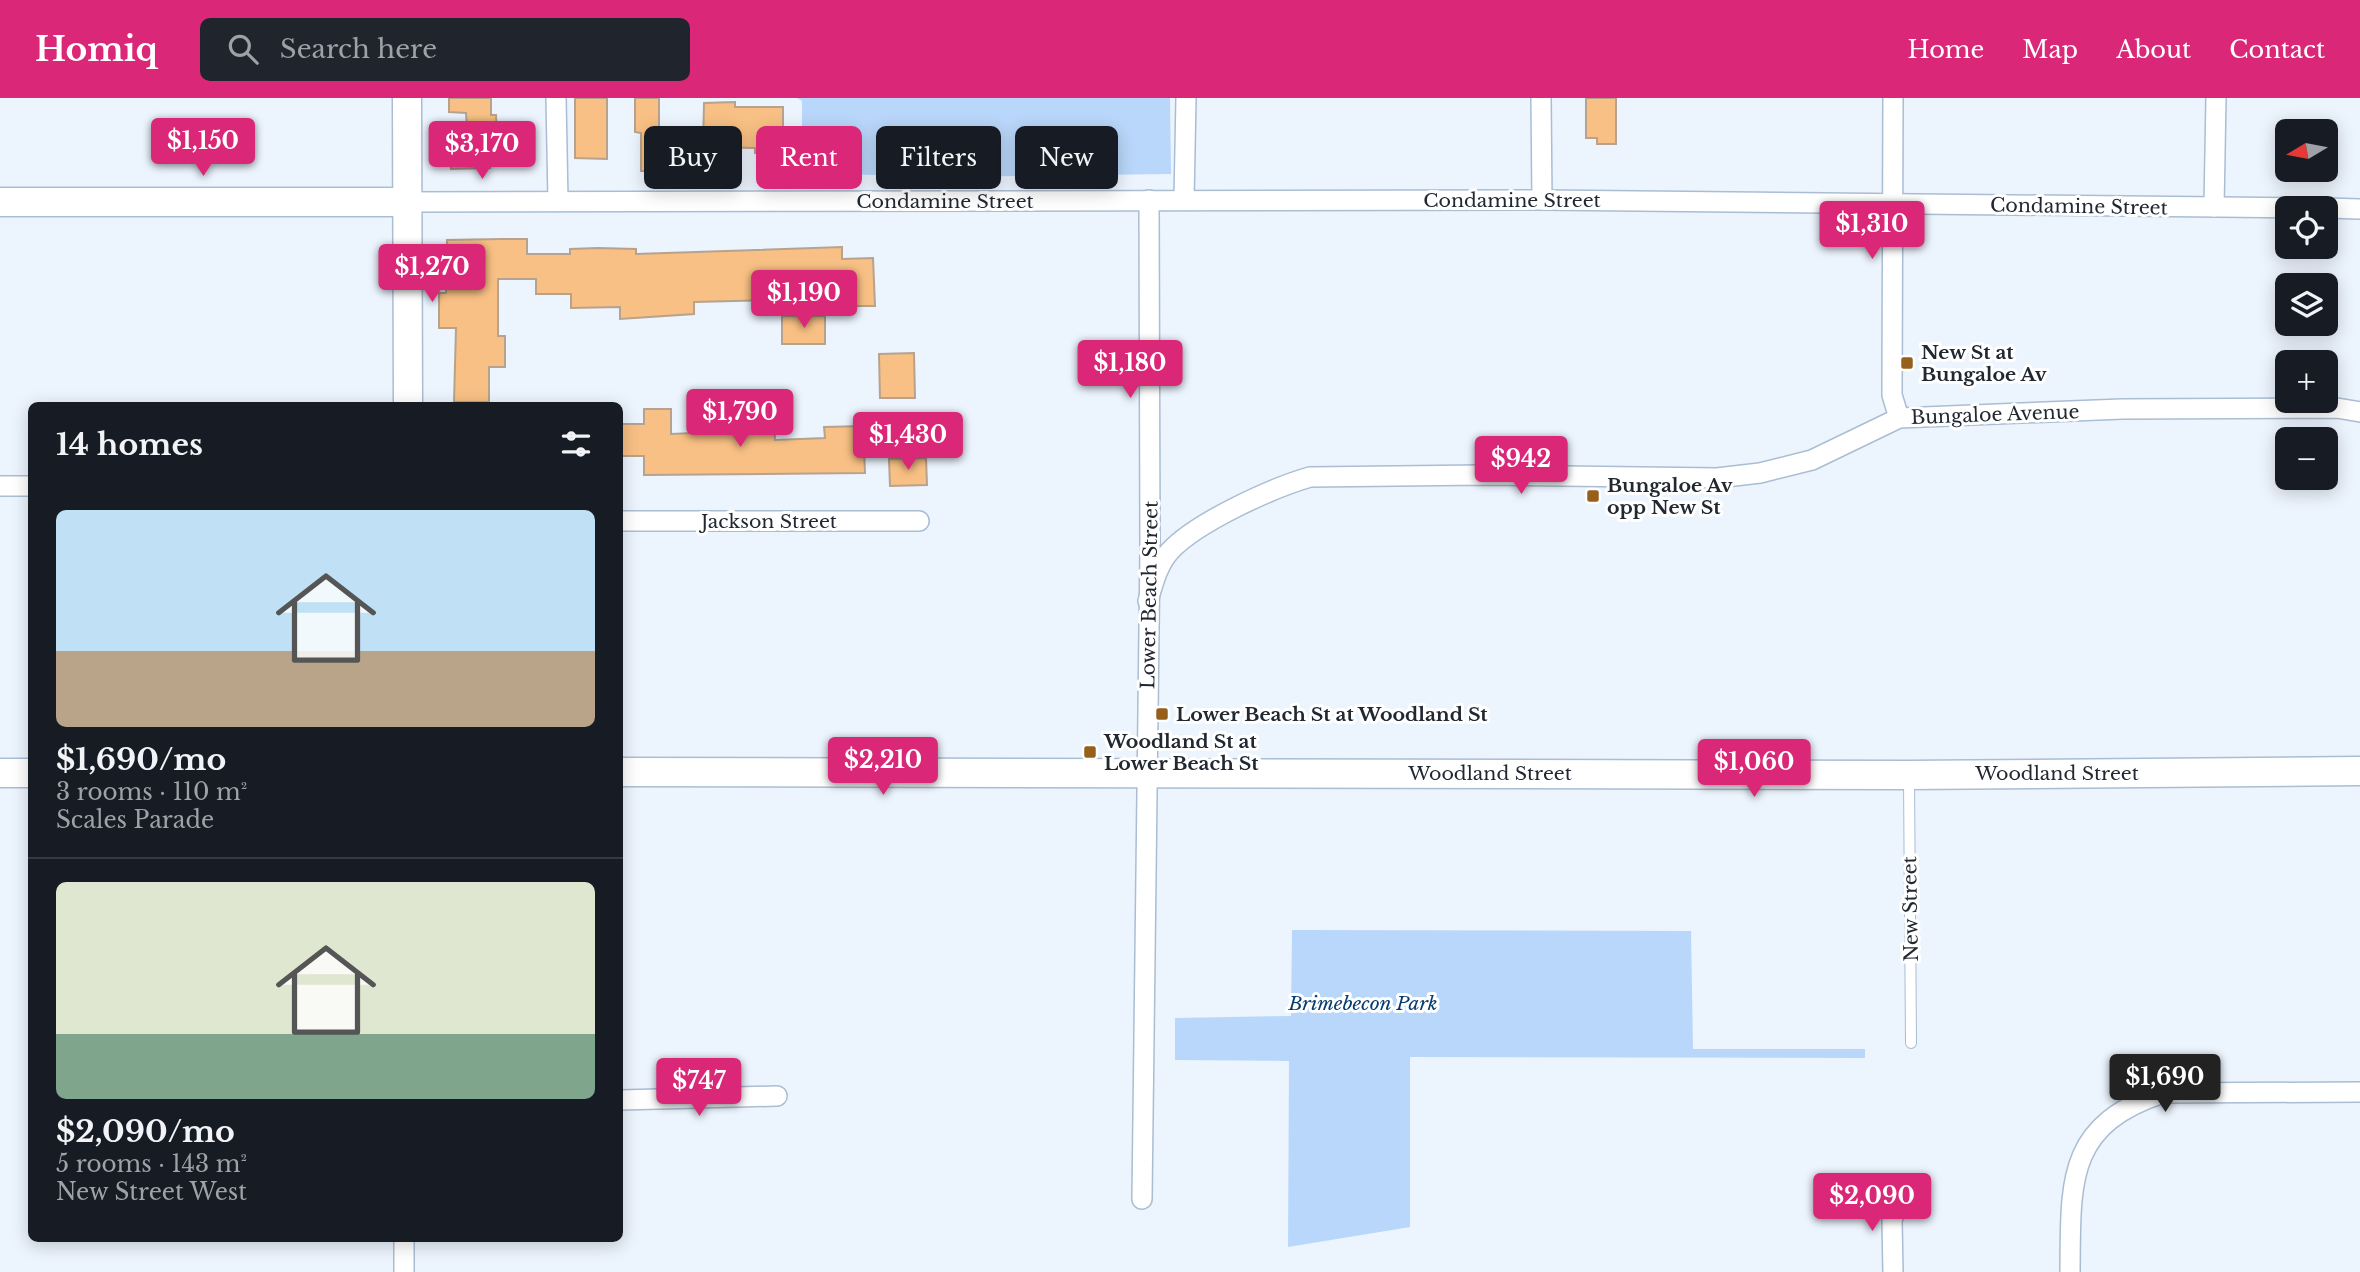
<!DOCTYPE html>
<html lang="en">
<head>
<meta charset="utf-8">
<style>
  body { margin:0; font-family:"Libre Baskerville",serif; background:#20242c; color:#f1f3f6; height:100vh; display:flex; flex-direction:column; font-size:26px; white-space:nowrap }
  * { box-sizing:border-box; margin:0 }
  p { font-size:23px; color:#9ea1a6 }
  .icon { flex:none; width:38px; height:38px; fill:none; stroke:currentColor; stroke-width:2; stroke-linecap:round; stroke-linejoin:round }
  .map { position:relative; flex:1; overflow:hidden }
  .details { position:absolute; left:28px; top:304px; width:595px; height:840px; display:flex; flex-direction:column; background:#171b24; border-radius:10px; box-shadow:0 4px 18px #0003 }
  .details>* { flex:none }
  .hud { position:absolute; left:644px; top:28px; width:665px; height:63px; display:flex; gap:14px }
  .needle { width:46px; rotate:260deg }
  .controls { position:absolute; left:2275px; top:21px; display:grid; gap:14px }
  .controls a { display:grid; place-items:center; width:63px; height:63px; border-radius:10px; background:#171b24; box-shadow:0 4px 18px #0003; font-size:35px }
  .price { position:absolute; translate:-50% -60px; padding:0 16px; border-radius:7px; background:#db2777; color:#fff; font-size:23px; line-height:46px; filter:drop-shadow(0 2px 4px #0008) }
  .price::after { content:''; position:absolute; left:50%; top:42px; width:21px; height:16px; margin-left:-10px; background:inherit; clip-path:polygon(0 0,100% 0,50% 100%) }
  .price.on { background:#222; color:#fff }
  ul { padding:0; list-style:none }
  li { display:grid; align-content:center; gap:14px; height:371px; padding:0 28px }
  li+li { border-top:2px solid #363941 }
  li span { display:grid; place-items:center; height:217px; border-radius:10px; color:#555 }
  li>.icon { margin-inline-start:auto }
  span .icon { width:126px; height:126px; fill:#fffc; stroke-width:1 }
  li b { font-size:30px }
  h2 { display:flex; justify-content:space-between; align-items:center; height:84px; padding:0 28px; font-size:30px }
  .chip { padding:0 24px; border-radius:10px; background:#171b24; box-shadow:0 4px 18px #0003; font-size:24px; line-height:63px }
  .chip.on { background:#db2777; color:#fff }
  header { display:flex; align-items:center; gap:42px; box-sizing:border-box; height:98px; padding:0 35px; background:#db2777; color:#fff }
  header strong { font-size:33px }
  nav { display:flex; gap:38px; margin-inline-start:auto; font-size:24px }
  .search { width:490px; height:63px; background:#20242c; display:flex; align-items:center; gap:18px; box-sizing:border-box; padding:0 24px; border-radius:10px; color:#9ea1a6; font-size:26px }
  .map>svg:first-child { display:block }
  .green { fill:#b9d7fa }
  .building { fill:#f8c084; stroke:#b7a28e; stroke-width:2 }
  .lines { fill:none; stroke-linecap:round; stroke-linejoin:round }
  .lane-casing { stroke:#aabdd3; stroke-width:12 }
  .street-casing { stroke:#aabdd3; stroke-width:22 }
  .secondary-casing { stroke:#aabdd3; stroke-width:31 }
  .lane { stroke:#fff; stroke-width:10 }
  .street { stroke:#fff; stroke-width:19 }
  .secondary { stroke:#fff; stroke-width:28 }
  .poi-dot { fill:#97601a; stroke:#fff; stroke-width:2.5 }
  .labels { text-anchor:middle; stroke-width:6; stroke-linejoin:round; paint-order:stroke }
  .street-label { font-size:19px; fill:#212831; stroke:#fff }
  .poi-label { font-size:19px; font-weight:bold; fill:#212831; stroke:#fff; text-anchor:start }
  .park-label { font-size:19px; font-style:italic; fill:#053c70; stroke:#fff }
</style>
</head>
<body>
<header>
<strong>Homiq</strong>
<div class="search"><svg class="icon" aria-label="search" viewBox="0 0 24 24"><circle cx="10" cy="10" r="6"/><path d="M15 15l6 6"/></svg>Search here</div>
<nav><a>Home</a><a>Map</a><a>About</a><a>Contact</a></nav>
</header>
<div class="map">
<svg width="2360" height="1174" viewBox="0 0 2360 1174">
  <rect width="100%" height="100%" fill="#ecf4fe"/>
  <g class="green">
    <polygon points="797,0 1170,0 1171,76 949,79 802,75 802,3"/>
    <polygon points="1292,832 1691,833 1693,951 1865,951 1865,960 1410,959 1410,1129 1288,1149 1289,963 1175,962 1175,920 1291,918"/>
  </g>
  <g class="building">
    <polygon points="449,0 491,0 491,17 496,17 497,39 490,39 490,70 451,71 450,44 468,44 466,15 449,14"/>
    <polygon points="575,0 607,0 607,61 575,60"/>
    <polygon points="635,0 659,0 659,53 665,53 665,73 641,73 641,35 635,34"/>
    <polygon points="1586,0 1616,0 1616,46 1597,46 1597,40 1586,40"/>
    <polygon points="735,4 735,9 783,9 783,55 755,55 755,50 703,49 704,5"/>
    <polygon points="502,141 527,141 527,156 570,156 570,151 598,150 636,151 636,156 842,149 842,161 873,160 875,208 847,208 847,186 776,187 776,202 694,204 694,216 620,221 620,209 571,210 571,196 536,196 536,181 498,181 498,238 505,238 505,269 489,269 489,304 454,304 456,230 439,230 439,195 446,195 447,142"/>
    <rect x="782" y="218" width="43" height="28"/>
    <polygon points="914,255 915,300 880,300 879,256"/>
    <polygon points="644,311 671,311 671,336 716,334 716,329 744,329 744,323 774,322 775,342 825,340 824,329 863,328 865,375 644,377 644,358 620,358 620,326 644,326"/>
    <polygon points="926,360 927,387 890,388 889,361"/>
  </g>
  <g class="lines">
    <g class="lane-casing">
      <polyline id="lane" points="1909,681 1911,945"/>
    </g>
    <g class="street-casing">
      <g id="street">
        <polyline points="556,0 558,103"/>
        <polyline points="1541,0 1542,102"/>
        <polyline points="1893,0 1892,297 1899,320"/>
        <polyline points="1184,102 1186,0"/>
        <polyline points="406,104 1542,102 2309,110"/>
        <polyline points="2214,109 2216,0"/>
        <polyline points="2326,110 2360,111"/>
        <polyline points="0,388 32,388"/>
        <polyline points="620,423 919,423"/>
        <path d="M 1148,503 C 1153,486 1158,466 1170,453 C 1197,424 1272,390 1310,379 L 1483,377 L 1717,380 L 1760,375 L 1812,362 L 1899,320 L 2122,311 L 2337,310 L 2360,314"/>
        <polyline points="620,1002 777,998"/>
        <polyline points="1142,1101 1150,451 1149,102"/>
        <polyline points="404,1174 404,1141"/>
        <polyline points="1893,1174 1892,1123 1898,1101"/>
        <path d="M 2070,1174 C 2071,1085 2065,1027 2163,995 L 2360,994"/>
      </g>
    </g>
    <g class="secondary-casing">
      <g id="secondary">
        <polyline points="407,0 408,308"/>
        <polyline points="0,104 406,104"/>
        <polyline points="620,674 1909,677 2360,673"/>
        <polyline points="0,675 32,675"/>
      </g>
    </g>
    <use href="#lane" class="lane"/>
    <use href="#street" class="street"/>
    <use href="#secondary" class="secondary"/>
  </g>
  <g class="poi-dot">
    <rect x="1900" y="258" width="14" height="14" rx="3.5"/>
    <rect x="1586" y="391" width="14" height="14" rx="3.5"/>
    <rect x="1155" y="609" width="14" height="14" rx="3.5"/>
    <rect x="1083" y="647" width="14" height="14" rx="3.5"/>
  </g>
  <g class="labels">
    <g class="street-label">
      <text x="1512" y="109">Condamine Street</text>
      <text x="945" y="110">Condamine Street</text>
      <text transform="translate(2079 108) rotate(1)" y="7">Condamine Street</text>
      <text transform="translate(1995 316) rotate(-2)" y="7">Bungaloe Avenue</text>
      <text x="769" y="430">Jackson Street</text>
      <text transform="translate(1149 497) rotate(-89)" y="7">Lower Beach Street</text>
      <text x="1490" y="682">Woodland Street</text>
      <text x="2057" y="682">Woodland Street</text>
      <text transform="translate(1910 811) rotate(-91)" y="7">New Street</text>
    </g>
    <g class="poi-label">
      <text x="1921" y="261">New St at<tspan x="1921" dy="22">Bungaloe Av</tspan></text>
      <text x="1607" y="394">Bungaloe Av<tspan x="1607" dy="22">opp New St</tspan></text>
      <text x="1176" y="623">Lower Beach St at Woodland St</text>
      <text x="1104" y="650">Woodland St at<tspan x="1104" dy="22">Lower Beach St</tspan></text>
    </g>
    <g class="park-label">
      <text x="1363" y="912">Brimebecon Park</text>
    </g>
  </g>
</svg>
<div class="controls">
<a><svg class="needle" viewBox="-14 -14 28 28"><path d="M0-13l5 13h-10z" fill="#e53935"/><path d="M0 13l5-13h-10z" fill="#9ea1a6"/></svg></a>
<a><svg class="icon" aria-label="locate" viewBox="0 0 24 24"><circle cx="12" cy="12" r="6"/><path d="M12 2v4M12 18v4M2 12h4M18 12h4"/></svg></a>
<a><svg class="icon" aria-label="layers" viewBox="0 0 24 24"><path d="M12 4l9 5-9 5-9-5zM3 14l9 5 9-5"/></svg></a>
<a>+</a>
<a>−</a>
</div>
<b class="price" style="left:203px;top:80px">$1,150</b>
<b class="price" style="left:482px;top:83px">$3,170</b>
<b class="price" style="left:1872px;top:163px">$1,310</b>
<b class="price" style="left:432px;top:206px">$1,270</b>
<b class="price" style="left:804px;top:232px">$1,190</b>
<b class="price" style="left:1130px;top:302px">$1,180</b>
<b class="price" style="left:740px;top:351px">$1,790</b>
<b class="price" style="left:908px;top:374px">$1,430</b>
<b class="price" style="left:1521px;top:398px">$942</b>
<b class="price" style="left:883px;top:699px">$2,210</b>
<b class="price" style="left:1754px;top:701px">$1,060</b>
<b class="price on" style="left:2165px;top:1016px">$1,690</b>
<b class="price" style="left:699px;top:1020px">$747</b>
<b class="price" style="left:1872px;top:1135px">$2,090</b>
<div class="hud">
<a class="chip">Buy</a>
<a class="chip on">Rent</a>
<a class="chip">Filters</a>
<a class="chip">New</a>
</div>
<section class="details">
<h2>14 homes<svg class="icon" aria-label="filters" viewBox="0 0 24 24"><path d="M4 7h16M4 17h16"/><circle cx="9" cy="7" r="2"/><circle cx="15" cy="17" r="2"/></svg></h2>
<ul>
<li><span style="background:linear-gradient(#bfe0f5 65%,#b9a48a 0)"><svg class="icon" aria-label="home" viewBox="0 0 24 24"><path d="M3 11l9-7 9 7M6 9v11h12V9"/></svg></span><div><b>$1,690/mo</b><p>3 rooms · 110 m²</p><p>Scales Parade</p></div></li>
<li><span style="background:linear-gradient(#dfe7d0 70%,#7fa58c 0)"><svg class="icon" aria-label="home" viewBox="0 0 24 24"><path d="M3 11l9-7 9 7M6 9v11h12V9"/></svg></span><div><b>$2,090/mo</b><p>5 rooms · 143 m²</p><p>New Street West</p></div></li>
</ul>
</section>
</div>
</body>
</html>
